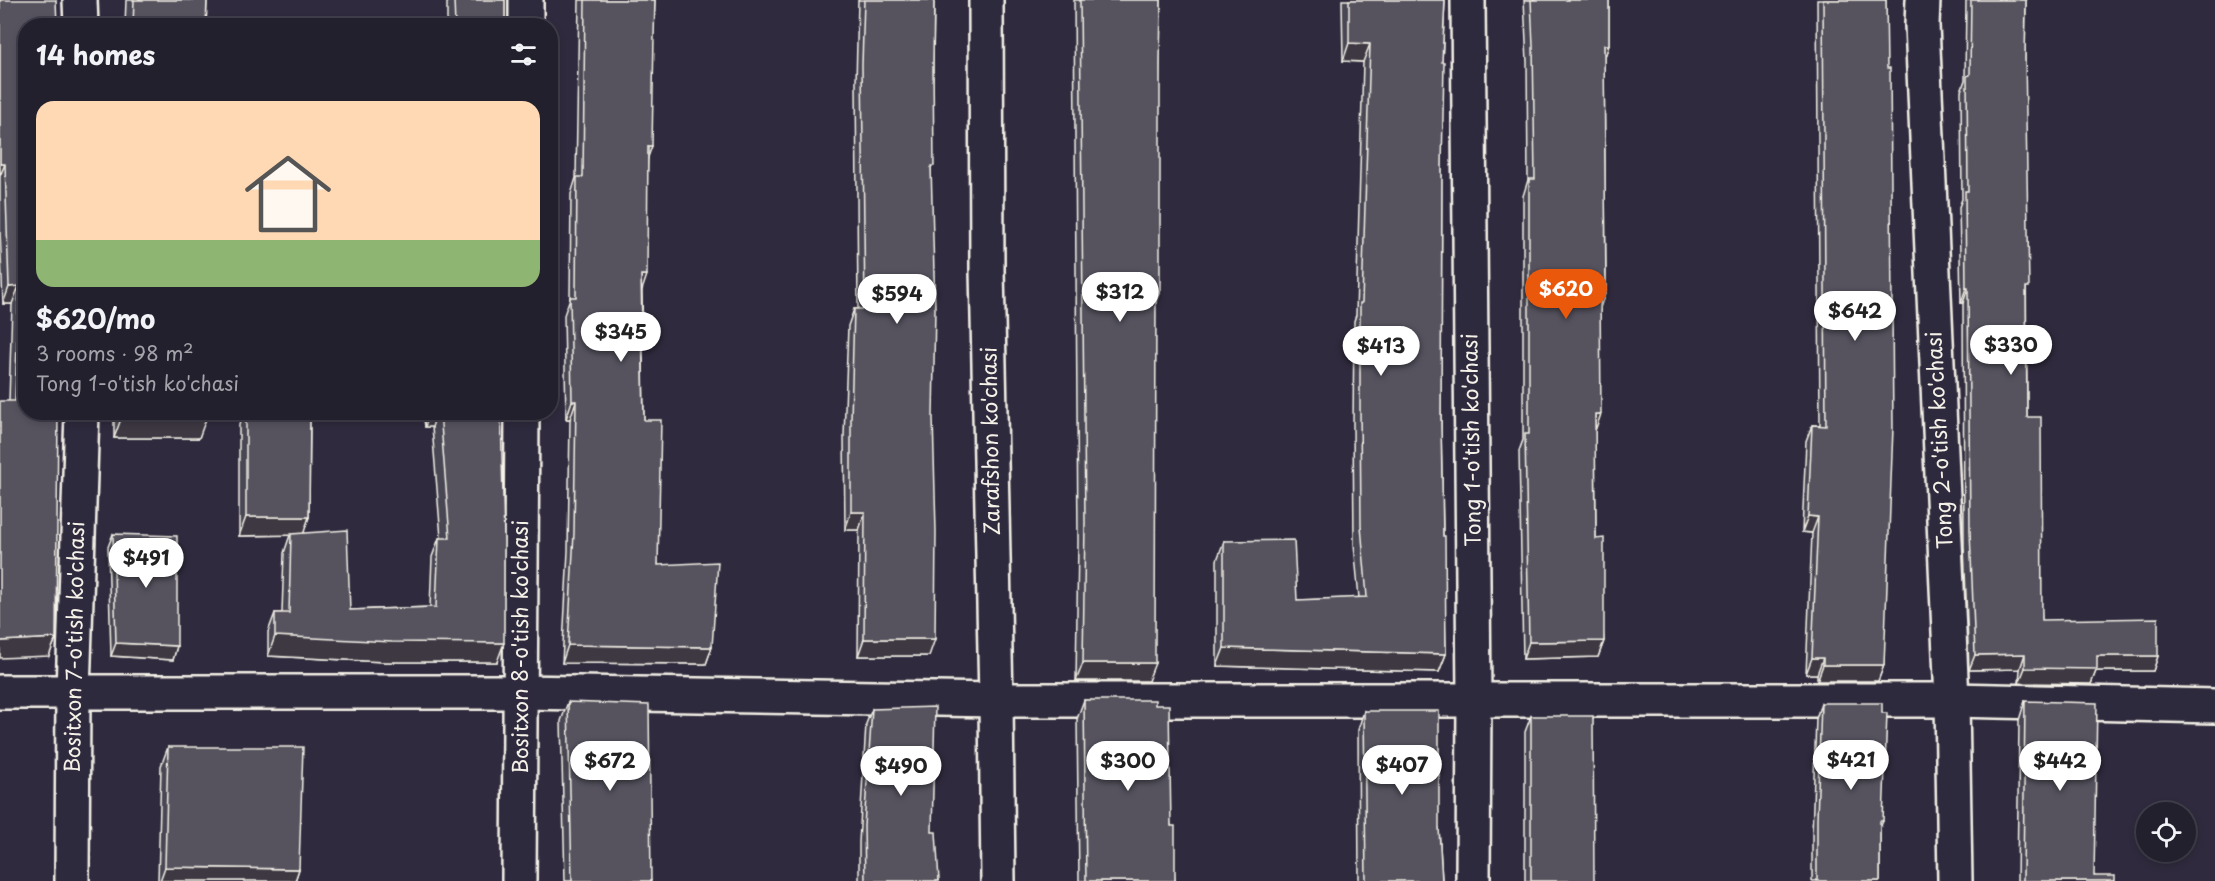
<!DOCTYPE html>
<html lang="en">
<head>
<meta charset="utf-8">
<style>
  body { margin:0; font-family:"Playpen Sans",sans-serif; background:#2b2836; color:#f1f3f6; height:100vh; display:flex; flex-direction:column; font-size:22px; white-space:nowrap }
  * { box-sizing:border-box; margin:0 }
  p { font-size:20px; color:#a3a3aa }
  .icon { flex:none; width:33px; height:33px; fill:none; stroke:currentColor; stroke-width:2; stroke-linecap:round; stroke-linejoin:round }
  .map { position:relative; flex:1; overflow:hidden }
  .sheet { position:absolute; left:18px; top:18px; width:540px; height:402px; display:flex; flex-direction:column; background:#23202e; border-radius:24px; box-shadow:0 3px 9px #0003,0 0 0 2px #403e4a }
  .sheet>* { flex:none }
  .tools { position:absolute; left:2136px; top:802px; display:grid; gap:12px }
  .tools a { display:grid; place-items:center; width:60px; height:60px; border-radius:50%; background:#23202e; box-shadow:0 3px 9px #0003,0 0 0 2px #403e4a; font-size:30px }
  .price { position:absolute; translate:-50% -51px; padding:0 14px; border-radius:21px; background:#fff; color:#222; font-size:20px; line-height:39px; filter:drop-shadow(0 2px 3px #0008) }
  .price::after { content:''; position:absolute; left:50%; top:36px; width:18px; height:14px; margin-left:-9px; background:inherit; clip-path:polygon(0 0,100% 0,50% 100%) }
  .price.selected { background:#ea580c; color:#fff }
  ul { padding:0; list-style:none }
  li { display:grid; align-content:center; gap:12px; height:318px; padding:0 18px }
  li+li { border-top:2px solid #403e4a }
  li span { display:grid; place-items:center; height:186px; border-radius:18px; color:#555 }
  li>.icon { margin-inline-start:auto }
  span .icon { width:108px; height:108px; fill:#fffc; stroke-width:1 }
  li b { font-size:26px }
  h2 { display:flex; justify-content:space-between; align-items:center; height:72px; padding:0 18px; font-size:26px }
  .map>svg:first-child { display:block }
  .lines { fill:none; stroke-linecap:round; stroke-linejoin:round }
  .minor-casing { stroke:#f4f1e8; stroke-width:38 }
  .minor { stroke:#2f2a3d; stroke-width:33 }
  .wall { fill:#4a4752; stroke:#f4f1e8; stroke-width:1.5 }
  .shaded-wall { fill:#3c3942; stroke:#f4f1e8; stroke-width:1.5 }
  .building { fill:#56525f; stroke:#f4f1e8; stroke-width:1.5 }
  .labels { text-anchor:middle; stroke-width:6; stroke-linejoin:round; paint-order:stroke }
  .street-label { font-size:21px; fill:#f4f1e8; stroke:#2f2a3d }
</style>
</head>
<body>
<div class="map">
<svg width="2215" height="881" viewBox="0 0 2215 881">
  <rect width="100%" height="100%" fill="#2f2a3d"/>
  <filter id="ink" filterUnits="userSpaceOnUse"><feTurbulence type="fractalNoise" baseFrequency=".0167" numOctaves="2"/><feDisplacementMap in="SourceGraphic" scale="12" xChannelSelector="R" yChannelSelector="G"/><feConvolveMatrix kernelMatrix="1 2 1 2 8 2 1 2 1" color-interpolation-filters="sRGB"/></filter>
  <g filter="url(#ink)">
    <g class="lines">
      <g class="minor-casing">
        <g id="minor">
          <polyline points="80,0 81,26"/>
          <polyline points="986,0 987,269 996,700 998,881"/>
          <polyline points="1468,0 1474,699 1473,881"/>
          <polyline points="1923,0 1922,25 1952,700 1955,881"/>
          <polyline points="526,26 526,0"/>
          <polyline points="0,692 520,692 996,700 1952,700 2215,706"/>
          <polyline points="72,881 73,692 82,412"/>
          <polyline points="519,881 522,412"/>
        </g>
      </g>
      <use href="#minor" class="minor"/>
    </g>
    <g class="wall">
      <polygon points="0,0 56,638 49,656 9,401 12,304 3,304 0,231"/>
      <polygon points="126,0 207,0 206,26 125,26"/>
      <rect x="447" y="0" width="58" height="26"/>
      <polygon points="579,0 655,0 642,290 644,420 658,565 712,647 706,664 562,663 568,551 570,419 566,419 564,315 570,298 571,194 576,178"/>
      <polygon points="858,0 934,0 931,174 929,656 858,656 859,530 845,530 844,436 848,326 854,309 858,309 856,83"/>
      <polygon points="1074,0 1161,0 1148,681 1076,681 1078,541"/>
      <polygon points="1342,0 1445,0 1442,62 1441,423 1443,536 1446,654 1439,672 1217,666 1217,560 1224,541 1297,600 1359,598 1354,544 1353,424 1354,321 1356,315 1363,62 1343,61"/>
      <polygon points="1524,0 1609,0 1609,45 1604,59 1606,291 1600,306 1595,431 1596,539 1604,641 1598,657 1523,659 1519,451 1523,440 1523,196 1528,180 1527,62"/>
      <polygon points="1817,0 1886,0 1884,665 1878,681 1817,681 1817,674 1806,674 1812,533 1802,532 1806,441 1812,425 1820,425"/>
      <polygon points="1966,0 2026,0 2025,58 2027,417 2042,620 2158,656 2153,671 2096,671 2091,684 2019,683 2020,669 1969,670 1964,546 1963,303 1961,303 1959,207 1962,199 1961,91 1965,80"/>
      <polygon points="114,412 206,412 199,438 114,438"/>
      <polygon points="244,412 310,412 309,517 303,533 350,610 430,607 432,557 439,538 441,538 432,427 425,427 423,412 501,412 497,662 385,662 268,656 268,632 275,613 282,613 284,553 290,535 239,536 239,425"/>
      <polygon points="113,534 177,646 173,660 111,656 108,547"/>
      <polygon points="1084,700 1155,705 1171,826 1175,881 1079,881 1077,719"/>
      <polygon points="2025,701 2094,876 2115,881 2017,881 2019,720"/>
      <polygon points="568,702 651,881 565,881 561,721"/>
      <polygon points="1821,703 1883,821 1880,828 1880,881 1812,881 1812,834 1816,719"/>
      <polygon points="872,709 932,832 939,881 859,881 859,842 866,724"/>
      <polygon points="1364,711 1439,828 1442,881 1359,881 1358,730"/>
      <polygon points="1531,716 1594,881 1525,881 1525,732"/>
      <polygon points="168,747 299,869 295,881 158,881 161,766"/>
    </g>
    <g class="shaded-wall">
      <polygon points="1349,43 1370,44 1363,62 1343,61"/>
      <polygon points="1604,45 1609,45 1603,62"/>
      <polygon points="648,146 652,146 646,163"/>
      <polygon points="0,164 5,164 0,176"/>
      <polygon points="641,275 647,275 641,293"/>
      <polygon points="19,286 12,304 3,304 9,287"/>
      <polygon points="1966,288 1968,288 1963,303 1961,303"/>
      <polygon points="1156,291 1160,291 1153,309"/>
      <polygon points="1600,291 1606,291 1600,308"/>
      <polygon points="572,401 576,401 570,419 566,419"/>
      <polygon points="430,412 437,412 432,427 425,427"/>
      <polygon points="1595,414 1601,414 1595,431"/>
      <polygon points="121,419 206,419 199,438 114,438"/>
      <polygon points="851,512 865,512 859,530 845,530"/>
      <polygon points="1808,516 1818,517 1812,533 1802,532"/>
      <polygon points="246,517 309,517 303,535 239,536"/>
      <polygon points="275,636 504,643 497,662 385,662 268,656"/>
      <polygon points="56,638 49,656 0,658 0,641"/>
      <polygon points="864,639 935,639 929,656 858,656"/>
      <polygon points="1604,641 1598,657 1523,659 1529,642"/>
      <polygon points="116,643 177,646 173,660 111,656"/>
      <polygon points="568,645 712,647 706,664 562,663"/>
      <polygon points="1224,648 1446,654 1439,672 1217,666"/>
      <polygon points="2025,654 2020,669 1969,670 1975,655"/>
      <polygon points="2097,656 2158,656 2153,671 2096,671 2091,684 2019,683 2025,668"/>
      <polygon points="1812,658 1823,658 1817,674 1806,674"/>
      <polygon points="1083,663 1155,663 1148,681 1076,681"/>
      <polygon points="1823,665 1884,665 1878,681 1817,681"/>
      <polygon points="165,867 299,869 295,881 160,881"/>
    </g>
    <g class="building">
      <polygon points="0,0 56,0 57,26 26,26 26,412 58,412 56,638 0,641 0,401 15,401 19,286 9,287 5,164 0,164"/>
      <polygon points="134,0 207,0 206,26 133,26"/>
      <polygon points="454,0 505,0 505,26 455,26"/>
      <polygon points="585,0 655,0 654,37 652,146 648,146 647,275 641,275 644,420 661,420 658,565 718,562 712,647 568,645 574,533 576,401 572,401 570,297 576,297 577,177 583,177"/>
      <polygon points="864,0 934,0 933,65 934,166 931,166 935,309 933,417 936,531 935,639 864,639 865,512 851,512 851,419 854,309 865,309 862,65"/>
      <polygon points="1080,0 1161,0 1160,64 1160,291 1156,291 1155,663 1083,663 1085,522"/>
      <polygon points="1349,0 1445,0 1442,62 1444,62 1442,167 1441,423 1443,536 1445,536 1446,654 1224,648 1224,541 1294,540 1297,600 1367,597 1361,526 1360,406 1360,303 1362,303 1370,44 1349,43"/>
      <polygon points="1531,0 1609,0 1609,45 1604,45 1606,291 1600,291 1601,414 1595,414 1596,539 1604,538 1604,641 1529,642 1525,434 1529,434 1529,179 1535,179 1533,46"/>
      <polygon points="1823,0 1886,0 1887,68 1890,68 1893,428 1884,665 1823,665 1823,658 1812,658 1818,517 1808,516 1812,425 1826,426"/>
      <polygon points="1971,0 2026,0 2025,58 2029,287 2026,287 2027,417 2041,417 2042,620 2158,618 2158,656 2097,656 2097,669 2025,668 2025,654 1975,655 1970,531 1968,288 1966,288 1965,191 1968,191 1967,76 1970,75"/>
      <rect x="121" y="412" width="85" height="7"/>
      <polygon points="246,412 310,412 309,517 246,517"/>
      <polygon points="440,412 501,412 504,541 504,643 392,642 275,636 275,613 289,613 291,534 347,530 350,610 436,607 439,538 450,538"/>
      <polygon points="113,534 177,536 177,646 116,643"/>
      <polygon points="1084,700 1155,700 1155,705 1169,705 1171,826 1175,826 1175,881 1086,881"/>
      <polygon points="2025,701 2097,703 2094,876 2115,876 2115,881 2023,881"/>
      <polygon points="568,702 649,705 651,881 572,881"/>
      <polygon points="1821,703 1882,703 1882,713 1887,713 1883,821 1880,821 1880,881 1817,881 1817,819"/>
      <polygon points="935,707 932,832 936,832 939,881 865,881 864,826 872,709"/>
      <polygon points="1364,711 1439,711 1439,828 1442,881 1366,881"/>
      <polygon points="1531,716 1593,716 1594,881 1531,881"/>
      <polygon points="168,747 303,747 299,869 165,867"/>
    </g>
  </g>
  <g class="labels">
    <g class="street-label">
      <text transform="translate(1472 440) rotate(-91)" y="7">Tong 1-o'tish ko'chasi</text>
      <text transform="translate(1940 440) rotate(-93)" y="7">Tong 2-o'tish ko'chasi</text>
      <text transform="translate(991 441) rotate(-91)" y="7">Zarafshon ko'chasi</text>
      <text transform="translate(75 647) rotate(-89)" y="7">Bositxon 7-o'tish ko'chasi</text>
      <text transform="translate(521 647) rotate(-90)" y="7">Bositxon 8-o'tish ko'chasi</text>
    </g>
  </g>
</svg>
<div class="tools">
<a><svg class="icon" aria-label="locate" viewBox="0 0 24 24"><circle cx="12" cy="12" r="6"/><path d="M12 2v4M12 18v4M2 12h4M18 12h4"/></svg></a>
</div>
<b class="price selected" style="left:1566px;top:320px">$620</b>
<b class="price" style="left:1120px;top:323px">$312</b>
<b class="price" style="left:897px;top:325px">$594</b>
<b class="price" style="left:1855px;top:342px">$642</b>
<b class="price" style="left:621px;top:363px">$345</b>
<b class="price" style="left:2011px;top:376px">$330</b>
<b class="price" style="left:1381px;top:377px">$413</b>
<b class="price" style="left:146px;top:589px">$491</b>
<b class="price" style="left:1851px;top:791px">$421</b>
<b class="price" style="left:610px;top:792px">$672</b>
<b class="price" style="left:1128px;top:792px">$300</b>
<b class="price" style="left:2060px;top:792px">$442</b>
<b class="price" style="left:1402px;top:796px">$407</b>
<b class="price" style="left:901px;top:797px">$490</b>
<section class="sheet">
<h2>14 homes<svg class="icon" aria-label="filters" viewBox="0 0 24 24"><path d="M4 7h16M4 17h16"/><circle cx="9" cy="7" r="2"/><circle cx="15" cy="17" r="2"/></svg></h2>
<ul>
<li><span style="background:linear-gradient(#ffd9b3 75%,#8fb573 0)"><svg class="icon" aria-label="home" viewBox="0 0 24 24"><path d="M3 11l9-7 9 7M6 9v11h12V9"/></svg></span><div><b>$620/mo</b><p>3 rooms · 98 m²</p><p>Tong 1-o'tish ko'chasi</p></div></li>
</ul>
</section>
</div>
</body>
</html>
